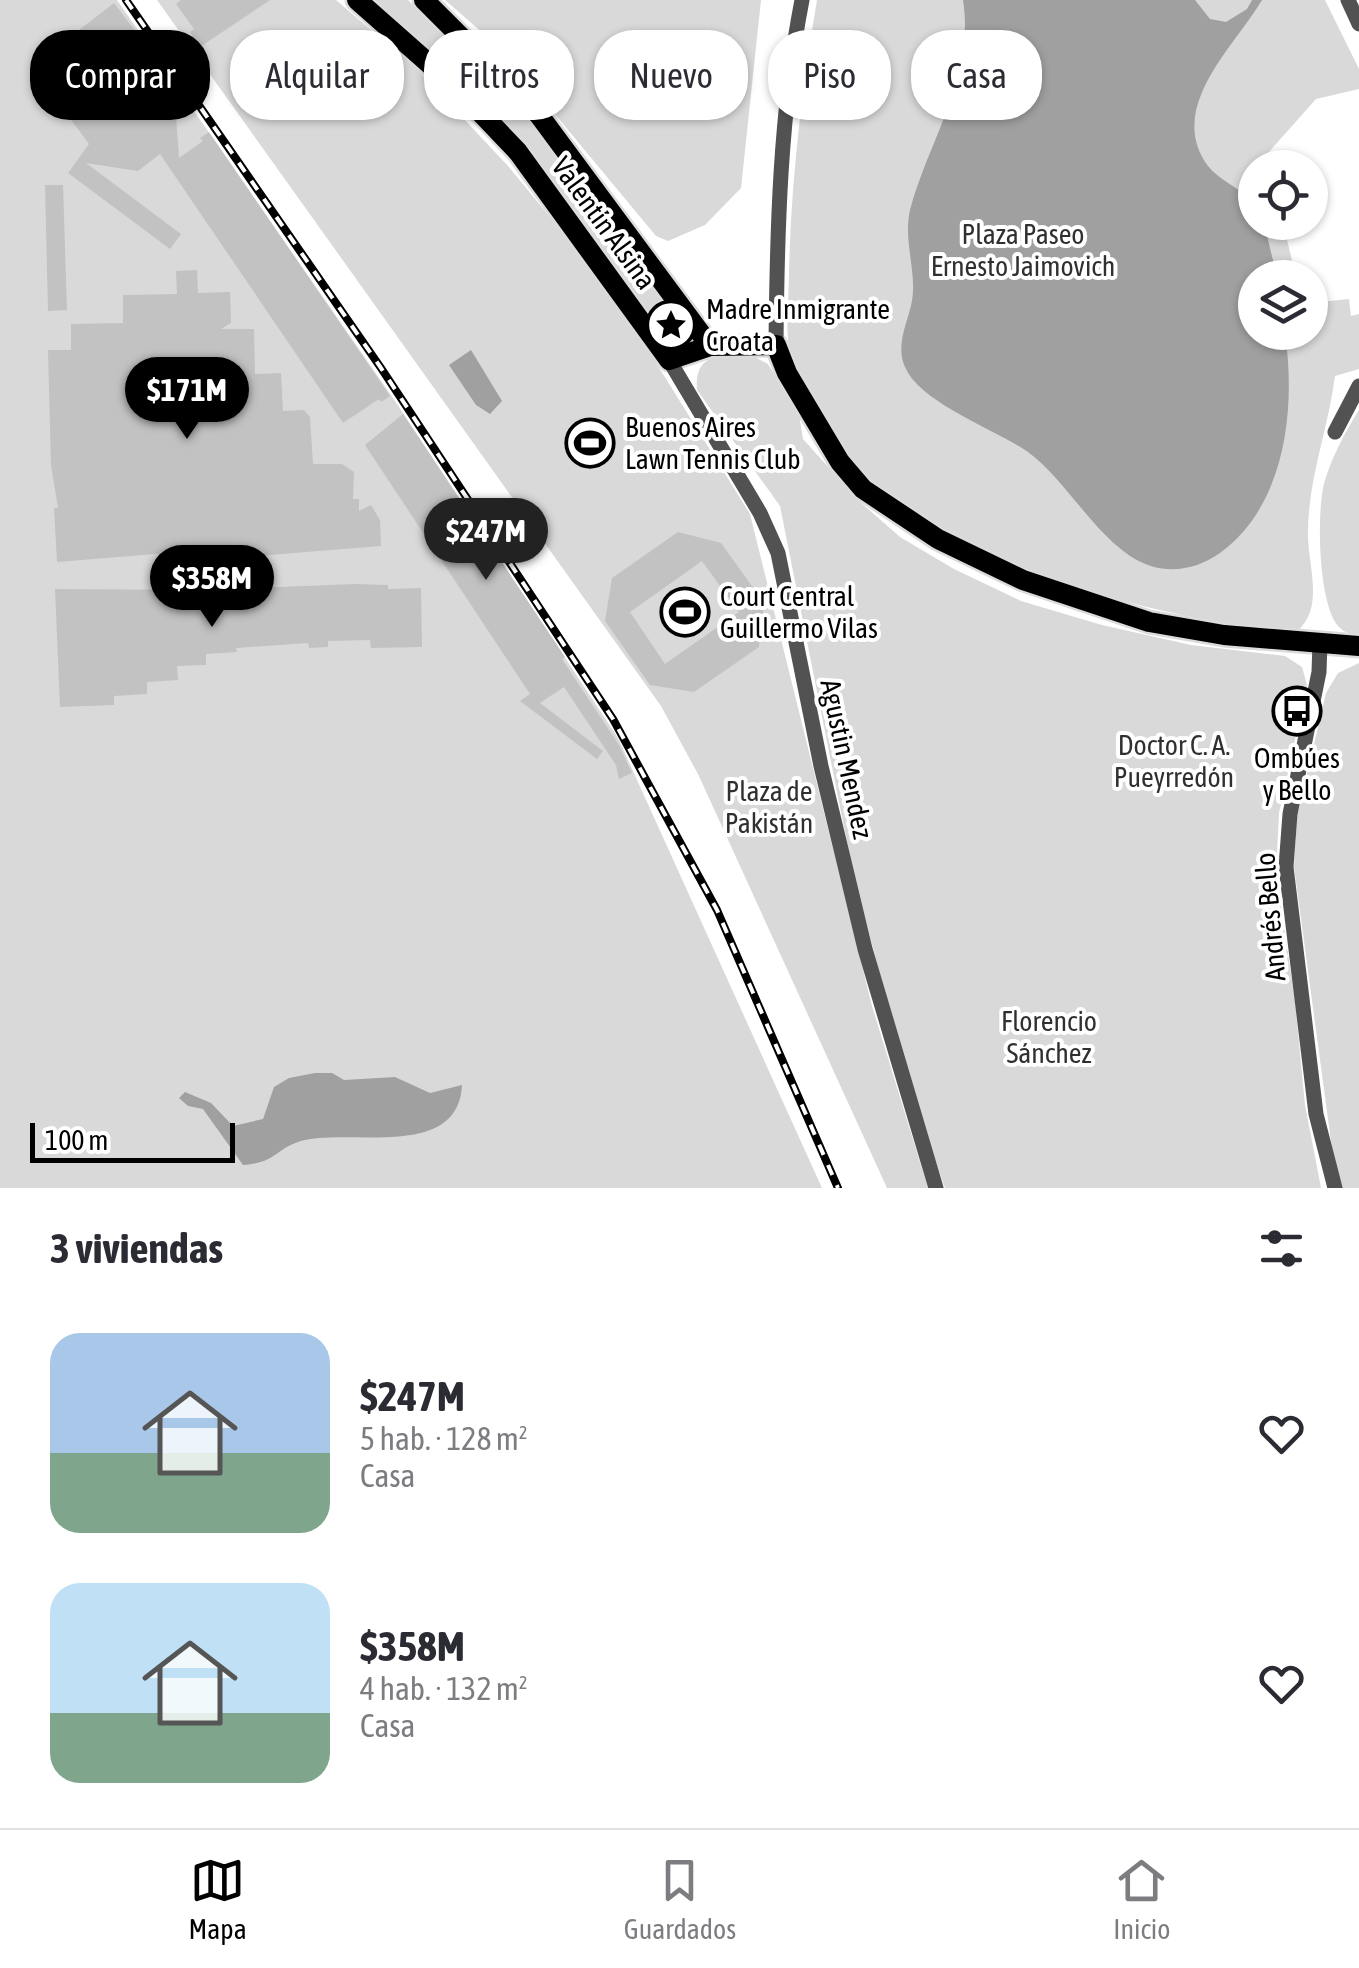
<!DOCTYPE html>
<html lang="es">
<head>
<meta charset="utf-8">
<style>
  body { margin:0; font-family:"Asap Condensed",sans-serif; background:#f7f7f7; color:#2b2b33; height:100vh; display:flex; flex-direction:column; font-size:38px; white-space:nowrap }
  * { box-sizing:border-box; margin:0 }
  p { font-size:32px; color:#7c7c81 }
  .icon { flex:none; width:55px; height:55px; fill:none; stroke:currentColor; stroke-width:2; stroke-linecap:round; stroke-linejoin:round }
  .map { position:relative; height:1188px; overflow:hidden }
  .details { display:flex; flex-direction:column; background:#fff; flex:1 }
  .details>* { flex:none }
  .hud { position:absolute; left:30px; top:30px; width:1300px; height:90px; display:flex; gap:20px }
  .controls { position:absolute; left:1238px; top:150px; display:grid; gap:20px }
  .controls a { display:grid; place-items:center; width:90px; height:90px; border-radius:50%; background:#fff; box-shadow:0 2px 8px #0004; font-size:50px }
  .scale { position:absolute; left:30px; bottom:25px; width:205px; box-sizing:border-box; padding-left:10px; border:5px solid #000; border-top:0; font-size:28px; line-height:35px; white-space:nowrap; color:#000; -webkit-text-stroke:8px #fff; paint-order:stroke }
  .price { position:absolute; translate:-50% -85px; padding:0 22px; border-radius:35px; background:#000; color:#fff; font-size:32px; line-height:65px; filter:drop-shadow(0 2px 5px #0008) }
  .price::after { content:''; position:absolute; left:50%; top:60px; width:30px; height:22px; margin-left:-15px; background:inherit; clip-path:polygon(0 0,100% 0,50% 100%) }
  .price.active { background:#222; color:#fff }
  ul { padding:0; list-style:none }
  li { display:flex; align-items:center; gap:30px; height:250px; padding:0 50px }
  li span { display:grid; place-items:center; flex:none; width:280px; height:200px; border-radius:30px; color:#555 }
  li>.icon { margin-inline-start:auto }
  span .icon { width:120px; height:120px; fill:#fffc; stroke-width:1 }
  li b { font-size:42px }
  h2 { display:flex; justify-content:space-between; align-items:center; height:120px; padding:0 50px; font-size:42px }
  .tag { padding:0 35px; border-radius:40px; background:#fff; box-shadow:0 2px 8px #0004; font-size:35px; line-height:90px }
  .tag.active { background:#000; color:#fff }
  .tabs { display:flex; justify-content:space-around; align-items:center; height:140px; border-top:2px solid #e1e1e2; background:#fff; font-size:28px; color:#7c7c81 }
  .tabs a { display:grid; justify-items:center; gap:5px }
  .tabs .active { color:#000 }
  .map>svg:first-child { display:block }
  .green { fill:#d9d9d9 }
  .water { fill:#a0a0a0 }
  .building { fill:#c2c2c2; fill-rule:evenodd }
  .lines { fill:none; stroke-linecap:round; stroke-linejoin:round }
  .major-casing { stroke:#dbdbdb; stroke-width:25 }
  .minor { stroke:#525252; stroke-width:15 }
  .major { stroke:#000; stroke-width:20 }
  .rail-casing { stroke:#000; stroke-width:8 }
  .rail { stroke:#fff; stroke-width:4; stroke-dasharray:11; stroke-linecap:butt }
  .labels { text-anchor:middle; stroke-width:8; stroke-linejoin:round; paint-order:stroke }
  .street-label { font-size:28px; fill:#000; stroke:#fff }
  .park-label { font-size:28px; fill:#303030; stroke:#fff }
  .poi-label { font-size:28px; fill:#000; stroke:#fff; text-anchor:start }
</style>
</head>
<body>
<div class="map">
<svg width="1359" height="1188" viewBox="0 0 1359 1188">
  <rect width="100%" height="100%" fill="#fff"/>
  <g class="green">
    <polygon points="0,0 117,0 395,401 618,738 822,1188 0,1188"/>
    <polygon points="157,0 336,0 415,67 508,166 560,229 630,321 750,514 872,1006 928,1188 887,1188 698,774 661,706"/>
    <polygon points="366,0 408,0 538,128 688,332 682,339 664,341 594,243"/>
    <polygon points="445,0 761,0 741,188 705,225 668,241 656,236 500,48"/>
    <path d="M 817,0 L 1325,0 L 1359,69 L 1359,89 L 1316,99 L 1268,153 L 1271,167 L 1255,168 L 1255,222 L 1283,223 L 1296,277 L 1255,278 L 1255,332 L 1310,332 L 1310,303 L 1349,299 L 1351,316 L 1359,314 L 1359,369 L 1335,376 C 1328,431 1307,481 1308,537 C 1309,569 1324,609 1297,631 C 1170,625 936,560 852,460 C 841,447 833,430 824,415 C 810,394 792,366 788,340 C 786,318 789,294 789,272 C 791,181 802,89 817,0 Z"/>
    <path d="M 747,353 L 768,364 L 799,414 L 803,439 L 859,501 L 900,537 L 954,569 L 1021,601 L 1102,625 L 1191,645 L 1285,656 L 1302,667 L 1307,685 L 1279,813 L 1276,873 L 1295,1001 L 1305,1105 L 1321,1188 L 945,1188 L 914,1101 L 854,877 L 780,506 L 697,390 C 694,354 719,355 747,353 Z"/>
    <path d="M 1359,410 L 1359,635 C 1351,634 1344,633 1338,626 C 1318,603 1316,509 1325,480 C 1333,455 1345,432 1359,410 Z"/>
    <polygon points="1359,663 1359,1188 1342,1188 1333,1156 1294,867 1297,817 1326,693 1338,673"/>
  </g>
  <g class="water">
    <path d="M 963,0 L 1195,0 L 1210,19 L 1226,22 L 1247,9 L 1252,0 L 1262,0 C 1235,46 1165,108 1208,166 C 1219,180 1239,188 1252,200 L 1255,222 L 1264,223 L 1277,277 L 1255,278 L 1255,332 L 1285,333 C 1296,408 1286,505 1220,553 C 1199,568 1173,574 1148,565 C 1101,548 1069,482 1028,452 C 995,429 920,403 905,367 C 895,345 908,322 912,301 C 917,271 903,241 910,210 C 929,139 975,77 963,0 Z"/>
    <polygon points="471,350 502,401 490,414 476,405 449,365"/>
    <path d="M 315,1073 L 332,1073 L 344,1080 L 395,1077 L 430,1093 L 462,1085 C 458,1163 344,1126 298,1142 C 273,1151 277,1162 243,1165 L 203,1109 L 188,1106 L 179,1098 L 185,1092 L 211,1103 L 233,1126 L 263,1119 L 274,1087 L 289,1078 Z"/>
  </g>
  <g class="building">
    <polygon points="181,0 270,0 200,47 190,32 194,29 176,4"/>
    <polygon points="114,3 146,45 131,57 176,116 179,158 203,141 200,138 209,132 390,396 381,402 379,399 343,423 160,154 138,171 86,163 181,234 170,249 68,173 89,144 31,66 48,53 52,59 83,35 79,30"/>
    <polygon points="45,185 63,185 67,310 48,311"/>
    <polygon points="197,270 198,293 230,292 231,323 221,329 254,329 255,374 281,373 283,411 304,410 310,417 313,464 342,464 354,472 353,499 359,499 359,511 371,505 380,520 381,546 245,557 245,552 180,552 57,562 54,508 58,508 51,465 48,350 71,350 71,324 123,323 123,295 177,294 176,271"/>
    <polygon points="403,414 565,657 562,659 619,745 632,773 619,779 616,765 564,687 540,703 603,751 597,759 520,701 530,694 365,445"/>
    <path d="M 678,532 L 721,543 L 764,603 L 759,647 L 694,692 L 650,685 L 605,621 L 612,578 ZM 702,561 L 739,612 L 665,664 L 630,612 Z"/>
    <polygon points="356,584 388,585 388,589 421,588 422,647 371,648 370,640 328,641 328,647 309,648 308,643 236,648 237,652 206,654 206,665 177,666 178,680 147,682 147,694 114,696 114,705 60,707 55,589 204,590"/>
  </g>
  <g class="lines">
    <g class="major-casing">
      <g id="major">
        <polyline points="357,0 460,91 518,152 669,360 710,346 776,345 787,373 840,462 863,489 938,539 1023,580 1149,622 1224,635 1359,646"/>
        <polyline points="424,0 539,115 710,346"/>
      </g>
    </g>
    <g class="minor">
      <polyline points="1348,0 1359,24"/>
      <path d="M 776,345 C 777,230 780,113 802,0"/>
      <polyline points="669,360 760,513 778,553 821,766 865,949 936,1188"/>
      <polyline points="1335,432 1359,386"/>
      <polyline points="1320,642 1319,672 1290,814 1286,867 1316,1114 1335,1188"/>
    </g>
    <use href="#major" class="major"/>
    <g class="rail-casing">
      <polyline id="rail" points="126,0 381,368 613,719 717,910 838,1188"/>
    </g>
    <use href="#rail" class="rail"/>
  </g>
  <defs>
    <g id="sight-ring" transform="scale(2.5)"><circle r="9.5" fill="#fff" stroke="#000" stroke-width="1.5"/><path d="M0-6L1.8-2.2L6-1.7L2.9 1.2L3.7 5.4L0 3.3L-3.7 5.4L-2.9 1.2L-6-1.7L-1.8-2.2Z" fill="#000"/></g>
    <g id="stadium-ring" transform="scale(2.5)"><circle r="9.5" fill="#fff" stroke="#000" stroke-width="1.5"/><path d="M0-5a6.5 5 0 1 0 0 10a6.5 5 0 1 0 0-10ZM-3.5-1.8h7v3.6h-7Z" fill="#000"/></g>
    <g id="bus-ring" transform="scale(2.5)"><circle r="9.5" fill="#fff" stroke="#000" stroke-width="1.5"/><path d="M-5-6H5V4H4V6H2V4H-2V6H-4V4H-5ZM-3.5-4V0h7V-4ZM-3.5 1.2v1.5H-2V1.2ZM2 1.2v1.5H3.5V1.2Z" fill="#000"/></g>
  </defs>
  <g fill-rule="evenodd">
    <use href="#sight-ring" x="671" y="325"/>
    <use href="#stadium-ring" x="590" y="443"/>
    <use href="#stadium-ring" x="685" y="612"/>
    <use href="#bus-ring" x="1297" y="711"/>
  </g>
  <g class="labels">
    <g class="street-label">
      <text transform="translate(604 223) rotate(54)" y="10">Valentín Alsina</text>
      <text transform="translate(847 759) rotate(78)" y="10">Agustin Mendez</text>
      <text transform="translate(1270 917) rotate(-95)" y="10">Andrés Bello</text>
    </g>
    <g class="park-label">
      <text x="1023" y="244">Plaza Paseo<tspan x="1023" dy="32">Ernesto Jaimovich</tspan></text>
      <text x="1174" y="755">Doctor C. A.<tspan x="1174" dy="32">Pueyrredón</tspan></text>
      <text x="769" y="801">Plaza de<tspan x="769" dy="32">Pakistán</tspan></text>
      <text x="1049" y="1031">Florencio<tspan x="1049" dy="32">Sánchez</tspan></text>
    </g>
    <g class="poi-label">
      <text x="706" y="319">Madre Inmigrante<tspan x="706" dy="32">Croata</tspan></text>
      <text x="625" y="437">Buenos Aires<tspan x="625" dy="32">Lawn Tennis Club</tspan></text>
      <text x="720" y="606">Court Central<tspan x="720" dy="32">Guillermo Vilas</tspan></text>
      <text x="1297" y="768" text-anchor="middle">Ombúes<tspan x="1297" dy="32">y Bello</tspan></text>
    </g>
  </g>
</svg>
<div class="controls">
<a><svg class="icon" aria-label="locate" viewBox="0 0 24 24"><circle cx="12" cy="12" r="6"/><path d="M12 2v4M12 18v4M2 12h4M18 12h4"/></svg></a>
<a><svg class="icon" aria-label="layers" viewBox="0 0 24 24"><path d="M12 4l9 5-9 5-9-5zM3 14l9 5 9-5"/></svg></a>
</div>
<div class="scale">100 m</div>
<b class="price" style="left:187px;top:442px">$171M</b>
<b class="price active" style="left:486px;top:583px">$247M</b>
<b class="price" style="left:212px;top:630px">$358M</b>
<div class="hud">
<a class="tag active">Comprar</a>
<a class="tag">Alquilar</a>
<a class="tag">Filtros</a>
<a class="tag">Nuevo</a>
<a class="tag">Piso</a>
<a class="tag">Casa</a>
</div>
</div>
<section class="details">
<h2>3 viviendas<svg class="icon" aria-label="filters" viewBox="0 0 24 24"><path d="M4 7h16M4 17h16"/><circle cx="9" cy="7" r="2"/><circle cx="15" cy="17" r="2"/></svg></h2>
<ul>
<li><span style="background:linear-gradient(#a9c7e8 60%,#7fa58c 0)"><svg class="icon" aria-label="home" viewBox="0 0 24 24"><path d="M3 11l9-7 9 7M6 9v11h12V9"/></svg></span><div><b>$247M</b><p>5 hab. · 128 m²</p><p>Casa</p></div><svg class="icon" aria-label="heart" viewBox="0 0 24 24"><path d="M12 20l-8-8c-3-5 5-10 8-4 3-6 11-1 8 4z"/></svg></li>
<li><span style="background:linear-gradient(#bfe0f5 65%,#7fa58c 0)"><svg class="icon" aria-label="home" viewBox="0 0 24 24"><path d="M3 11l9-7 9 7M6 9v11h12V9"/></svg></span><div><b>$358M</b><p>4 hab. · 132 m²</p><p>Casa</p></div><svg class="icon" aria-label="heart" viewBox="0 0 24 24"><path d="M12 20l-8-8c-3-5 5-10 8-4 3-6 11-1 8 4z"/></svg></li>
</ul>
</section>
<nav class="tabs">
<a class="active"><svg class="icon" aria-label="map" viewBox="0 0 24 24"><path d="M3 6l6-2 6 2 6-2v14l-6 2-6-2-6 2zM9 4v14M15 6v14"/></svg>Mapa</a>
<a><svg class="icon" aria-label="saved" viewBox="0 0 24 24"><path d="M7 4h10v16l-5-4-5 4z"/></svg>Guardados</a>
<a><svg class="icon" aria-label="home" viewBox="0 0 24 24"><path d="M3 11l9-7 9 7M6 9v11h12V9"/></svg>Inicio</a>
</nav>
</body>
</html>
